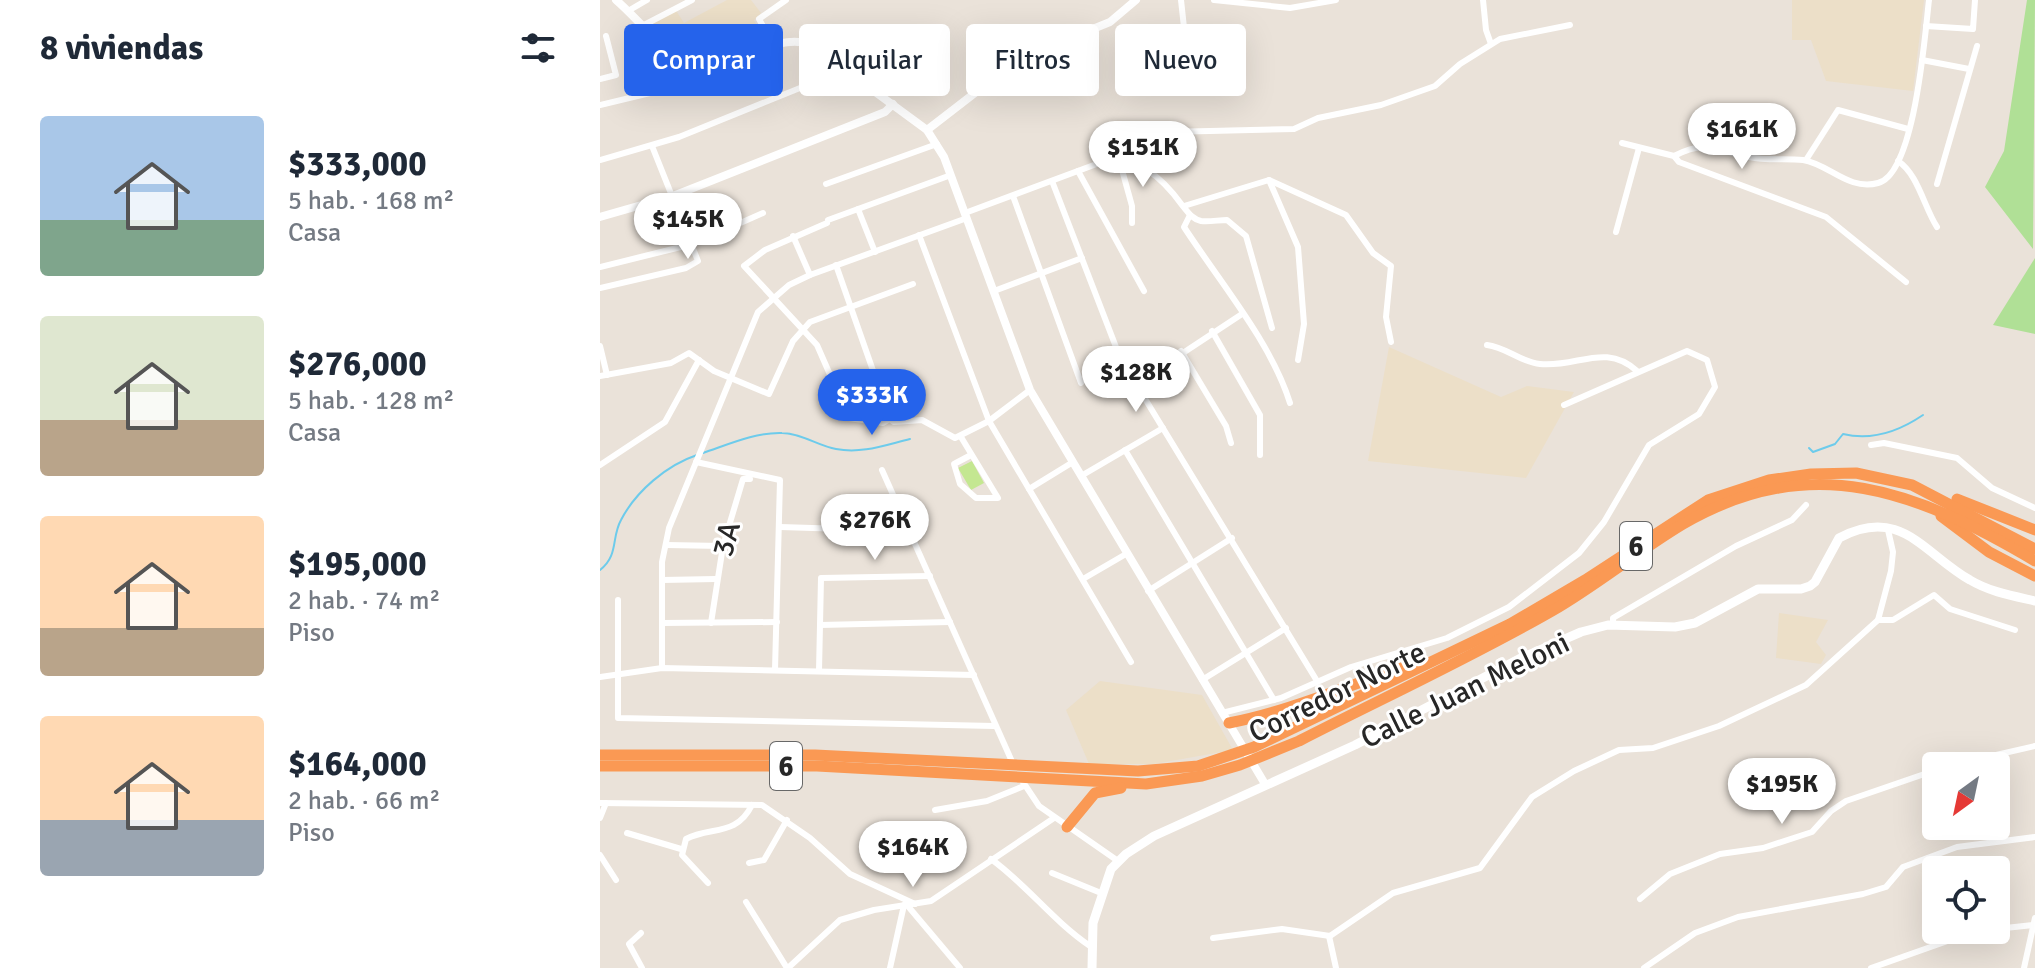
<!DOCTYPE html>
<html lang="es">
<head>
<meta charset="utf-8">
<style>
  body { margin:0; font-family:Signika,sans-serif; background:#f2f2f3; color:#1f2937; height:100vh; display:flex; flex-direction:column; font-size:30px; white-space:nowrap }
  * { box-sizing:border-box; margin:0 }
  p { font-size:26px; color:#747a83 }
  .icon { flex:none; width:44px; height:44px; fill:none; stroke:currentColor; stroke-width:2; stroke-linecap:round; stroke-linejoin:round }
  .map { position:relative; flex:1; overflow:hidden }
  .drawer { display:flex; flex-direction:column; background:#fff; width:600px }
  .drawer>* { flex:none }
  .guide { position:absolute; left:24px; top:24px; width:760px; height:72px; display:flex; gap:16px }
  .needle { width:52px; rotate:213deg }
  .buttons { position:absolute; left:1322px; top:752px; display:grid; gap:16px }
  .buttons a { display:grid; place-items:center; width:88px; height:88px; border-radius:8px; background:#fff; box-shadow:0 8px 32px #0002; font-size:40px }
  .price { position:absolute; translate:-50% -68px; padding:0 18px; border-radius:28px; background:#fff; color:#222; font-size:26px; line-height:52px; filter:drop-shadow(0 2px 4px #0008) }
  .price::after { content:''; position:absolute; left:50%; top:48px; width:24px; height:18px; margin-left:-12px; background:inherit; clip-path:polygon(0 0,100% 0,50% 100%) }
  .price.selected { background:#2563eb; color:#fff }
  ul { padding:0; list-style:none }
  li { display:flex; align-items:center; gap:24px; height:200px; padding:0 40px }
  li span { display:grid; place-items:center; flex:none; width:224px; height:160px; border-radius:8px; color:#555 }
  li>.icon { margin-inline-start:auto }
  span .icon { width:96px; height:96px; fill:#fffc; stroke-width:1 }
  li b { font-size:34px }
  h2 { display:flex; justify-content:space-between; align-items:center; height:96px; padding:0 40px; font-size:34px }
  .tag { padding:0 28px; border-radius:8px; background:#fff; box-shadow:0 8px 32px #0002; font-size:28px; line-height:72px }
  .tag.selected { background:#2563eb; color:#fff }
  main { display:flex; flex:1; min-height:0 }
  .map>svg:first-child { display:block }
  .education { fill:#ecdfc8 }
  .green { fill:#b0e096 }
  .pitch { fill:#c4e791 }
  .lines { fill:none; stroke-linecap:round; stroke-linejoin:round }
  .stream { stroke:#6dcbeb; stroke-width:2 }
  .minor { stroke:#fff; stroke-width:6 }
  .tertiary { stroke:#fff; stroke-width:8 }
  .secondary { stroke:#fff; stroke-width:9 }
  .motorway { stroke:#fa9954; stroke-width:11 }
  .labels { text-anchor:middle; stroke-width:6; stroke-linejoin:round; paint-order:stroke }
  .shield { fill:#fff; stroke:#686868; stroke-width:2 }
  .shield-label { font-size:28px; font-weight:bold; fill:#272727 }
  .street-label { font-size:30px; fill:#272727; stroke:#fff }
</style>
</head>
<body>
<main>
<section class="drawer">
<h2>8 viviendas<svg class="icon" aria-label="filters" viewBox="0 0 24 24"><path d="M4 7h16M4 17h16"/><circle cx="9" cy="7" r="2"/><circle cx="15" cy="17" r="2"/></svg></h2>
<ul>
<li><span style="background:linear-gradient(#a9c7e8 65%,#7fa58c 0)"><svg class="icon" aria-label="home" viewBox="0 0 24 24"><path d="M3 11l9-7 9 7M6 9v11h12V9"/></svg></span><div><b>$333,000</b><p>5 hab. · 168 m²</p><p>Casa</p></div></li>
<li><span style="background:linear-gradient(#dfe7d0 65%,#b9a48a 0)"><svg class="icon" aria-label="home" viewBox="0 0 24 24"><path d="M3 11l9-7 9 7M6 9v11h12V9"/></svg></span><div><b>$276,000</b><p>5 hab. · 128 m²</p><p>Casa</p></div></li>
<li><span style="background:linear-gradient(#ffd9b3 70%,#b9a48a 0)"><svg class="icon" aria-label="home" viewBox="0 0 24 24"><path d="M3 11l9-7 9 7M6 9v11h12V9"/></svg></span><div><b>$195,000</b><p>2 hab. · 74 m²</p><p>Piso</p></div></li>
<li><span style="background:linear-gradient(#ffd9b3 65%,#9aa5b1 0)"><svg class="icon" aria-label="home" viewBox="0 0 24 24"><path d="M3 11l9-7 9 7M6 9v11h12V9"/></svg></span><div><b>$164,000</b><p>2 hab. · 66 m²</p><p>Piso</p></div></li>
</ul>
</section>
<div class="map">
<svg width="1435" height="968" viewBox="0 0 1435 968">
  <rect width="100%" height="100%" fill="#eae2d9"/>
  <g class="education">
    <polygon points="127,0 151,0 161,13 154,20 164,41 108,60 95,59 85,55 49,24 75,9 84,23"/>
    <polygon points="1192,0 1324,0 1313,91 1226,81 1211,40 1192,40"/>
    <polygon points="789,347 901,397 927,386 974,392 926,478 768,461"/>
    <polygon points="1179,613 1228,620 1216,642 1226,655 1221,664 1176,658"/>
    <polygon points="500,681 602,695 633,750 554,764 489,764 466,710"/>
  </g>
  <g class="green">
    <polygon points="1427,0 1435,0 1433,249 1385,187 1404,151"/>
    <polygon points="1435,258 1435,334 1393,325"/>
  </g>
  <polygon class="pitch" points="372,461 384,483 371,490 358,468"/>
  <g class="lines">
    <g class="stream">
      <path d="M 1209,448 L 1213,452 L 1235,444 L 1243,434 C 1272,441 1298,432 1323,415"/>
      <path d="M 103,453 C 127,445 156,432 182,433 C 201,433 218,446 236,449 C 262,454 285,445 310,439"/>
      <path d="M 0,570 C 19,555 11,538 21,520 C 36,491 67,465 97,455"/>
    </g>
    <g class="minor">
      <polyline points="581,0 587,55 639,55"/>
      <polyline points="614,0 690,8 736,0"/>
      <polyline points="883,0 886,30 891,44"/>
      <polyline points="28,11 47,0"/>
      <polyline points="44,25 92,0"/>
      <polyline points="1326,26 1373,29 1375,0"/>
      <polyline points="173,44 159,19 186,0"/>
      <polyline points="1322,60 1369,69"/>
      <polyline points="0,79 16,75 6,36"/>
      <polyline points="0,105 75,87 80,79 97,74 103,65"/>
      <polyline points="1022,143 1074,156 1079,162 1226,217 1306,282"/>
      <path d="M 1074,156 C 1107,139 1115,150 1149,157 C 1167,161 1185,158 1203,160 C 1229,164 1248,191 1278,183 C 1315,174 1325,33 1329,0"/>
      <polyline points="519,159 532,206 532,223"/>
      <polyline points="0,160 79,137 237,73 243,68"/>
      <polyline points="1206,160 1238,110 1308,129"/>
      <path d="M 1298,161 C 1318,174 1324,207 1337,227"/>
      <polyline points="537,164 535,150 568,132 694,129 718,118 781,105 835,86 860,64 900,39 970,25"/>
      <polyline points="478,171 544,291"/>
      <polyline points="669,180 698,247 704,324 698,360"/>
      <polyline points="452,181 521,360"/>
      <polyline points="226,184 337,144"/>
      <polyline points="1337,184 1377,46"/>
      <polyline points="413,196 481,383"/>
      <polyline points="584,206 669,180 746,215 773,253 791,266 786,317 791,342"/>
      <polyline points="258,209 275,252"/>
      <path d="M 365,213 L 502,162 C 539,157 561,176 582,205 C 588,212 592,219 601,221 C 609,222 619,220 627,220 L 646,236 L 672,328"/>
      <path d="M 590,215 L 584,227 C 619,281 671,342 690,403"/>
      <polyline points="228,220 351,175"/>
      <polyline points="227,223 165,250 144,266 217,345 249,418 283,423 290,419 294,422 322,420 355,438 389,421 430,390"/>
      <polyline points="1016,232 1039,148"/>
      <polyline points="319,235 389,421 531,662"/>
      <polyline points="193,236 210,275"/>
      <polyline points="236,265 290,419"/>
      <polyline points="0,267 93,244 163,213"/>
      <polyline points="0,288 86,268 98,261 52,146"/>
      <polyline points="394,291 482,258"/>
      <polyline points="642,314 536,384 717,681"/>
      <polyline points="612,331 660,415 660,455"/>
      <path d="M 887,345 C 906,347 920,362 940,364 C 977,368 1005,342 1037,371"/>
      <polyline points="0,346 7,375"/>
      <polyline points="581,351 626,426 631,443"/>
      <polyline points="0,376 71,363 89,353 114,371 169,394 193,341 210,322 313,284"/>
      <polyline points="361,437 398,498 376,498 360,484 354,464 371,455"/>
      <polyline points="1271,445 1284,443 1357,458 1392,488 1435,508"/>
      <polyline points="525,450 674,700"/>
      <polyline points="96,462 180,480 175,670"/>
      <polyline points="0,465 65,422 99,360"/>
      <polyline points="282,470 414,766"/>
      <polyline points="481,476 563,428"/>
      <polyline points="429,489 473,462"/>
      <polyline points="180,527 309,531"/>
      <polyline points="66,545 123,546"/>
      <polyline points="483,579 526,554"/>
      <polyline points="62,580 116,579"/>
      <polyline points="548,591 632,538"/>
      <polyline points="18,600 18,718 394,726"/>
      <polyline points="1278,620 1293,620 1334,595 1350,609 1415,630"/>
      <polyline points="62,623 177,622"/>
      <polyline points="111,623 123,546 143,479 150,479"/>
      <polyline points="220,625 350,622"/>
      <polyline points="1013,626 1013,618 1136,546 1192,520 1206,505"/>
      <polyline points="62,668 62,562 69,528 158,312 189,285 210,275 367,218"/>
      <polyline points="219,671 221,578 330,576"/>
      <polyline points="0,677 62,668 374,675"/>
      <polyline points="602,680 686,628"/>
      <polyline points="622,713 681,698 751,667 847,638 909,607 979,553 1004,522 1049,445 1099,414 1115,387 1107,360 1087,351 964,405"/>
      <polyline points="1348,766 1435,746"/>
      <polyline points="419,776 439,806 518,861"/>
      <polyline points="0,803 162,805 210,838 250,874 315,904"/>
      <polyline points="335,810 387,801 424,786"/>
      <polyline points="0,818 6,803"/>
      <polyline points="27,833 81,849"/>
      <polyline points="0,855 16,880"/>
      <path d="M 391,859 C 427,885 453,921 490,946"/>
      <polyline points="149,863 164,860 187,820"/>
      <polyline points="452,873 501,893"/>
      <path d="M 108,883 L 82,855 L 86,839 C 111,826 136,837 152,805"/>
      <polyline points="1040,899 1070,874 1120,854 1163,848 1212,832 1231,811 1246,801 1336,770"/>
      <polyline points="146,902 187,968"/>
      <polyline points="307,905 360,968"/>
      <polyline points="1396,929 1433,925"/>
      <polyline points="41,933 29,944 42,968"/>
      <polyline points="729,936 736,968"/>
      <polyline points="613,938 682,929 730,936 793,893 880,868 932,797 974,771 1019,750 1053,748 1119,726 1206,685 1278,620 1291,571 1293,552 1288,530"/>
      <polyline points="188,968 240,920 274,910 331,901 454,818"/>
      <polyline points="290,968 304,905"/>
      <polyline points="1044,968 1095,933 1138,917 1263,894 1286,887 1303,867 1357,847 1435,837"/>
      <polyline points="1271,968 1373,932 1391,930"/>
      <polyline points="1424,968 1435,918"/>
    </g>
    <g class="tertiary">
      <path d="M 16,0 C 38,19 60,48 85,61 C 119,79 169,31 210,44 L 327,130 L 344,157 L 430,390 L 665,784"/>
      <polyline points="327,130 419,59 510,22 536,0"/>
      <polyline points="0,217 73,196 285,112 293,104"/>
    </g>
    <path class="secondary" d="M 492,968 L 493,923 L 511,869 L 526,854 L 554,836 L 755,745 L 919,659 L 981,632 L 1008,625 L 1075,627 L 1095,623 L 1158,589 L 1201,589 L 1210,586 L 1215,582 L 1239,538 C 1301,505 1324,554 1370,580 C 1390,592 1413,596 1435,601"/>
    <g class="motorway">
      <polyline points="1357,499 1435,530"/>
      <polyline points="1341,516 1389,552 1435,576"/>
      <path d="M 629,723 C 691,711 748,685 808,666"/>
      <polyline points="0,755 215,755 538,771 598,766 654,747 910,624 985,580 1108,500 1169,480 1211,474 1256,473 1312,485 1435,549"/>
      <path d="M 0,766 L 217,766 L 546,784 L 602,776 L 640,765 L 699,741 C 783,698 870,658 952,611 C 997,585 1038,551 1083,524 C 1213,449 1318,492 1435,561"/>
      <polyline points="467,827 495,793 521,788"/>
    </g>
  </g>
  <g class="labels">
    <g class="shield">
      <rect x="1020" y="522" width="32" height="48" rx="6"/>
      <rect x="170" y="742" width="32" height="48" rx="6"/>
    </g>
    <g class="shield-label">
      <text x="1036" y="556">6</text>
      <text x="186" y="776">6</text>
    </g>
    <g class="street-label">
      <text transform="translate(126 539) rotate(-75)" y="10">3A</text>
      <text transform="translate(865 690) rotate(-26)" y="10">Calle Juan Meloni</text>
      <text transform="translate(737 692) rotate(-26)" y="10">Corredor Norte</text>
    </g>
  </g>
</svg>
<div class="buttons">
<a><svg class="needle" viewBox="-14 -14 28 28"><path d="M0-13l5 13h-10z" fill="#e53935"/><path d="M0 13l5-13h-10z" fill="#747a83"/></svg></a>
<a><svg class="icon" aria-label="locate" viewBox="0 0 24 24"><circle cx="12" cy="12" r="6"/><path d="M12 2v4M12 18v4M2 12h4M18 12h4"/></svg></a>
</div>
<b class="price" style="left:1142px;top:171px">$161K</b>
<b class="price" style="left:543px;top:189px">$151K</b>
<b class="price" style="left:88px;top:261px">$145K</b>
<b class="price" style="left:536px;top:414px">$128K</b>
<b class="price selected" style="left:272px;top:437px">$333K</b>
<b class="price" style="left:275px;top:562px">$276K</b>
<b class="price" style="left:1182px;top:826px">$195K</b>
<b class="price" style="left:313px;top:889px">$164K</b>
<div class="guide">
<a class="tag selected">Comprar</a>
<a class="tag">Alquilar</a>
<a class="tag">Filtros</a>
<a class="tag">Nuevo</a>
</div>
</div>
</main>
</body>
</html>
